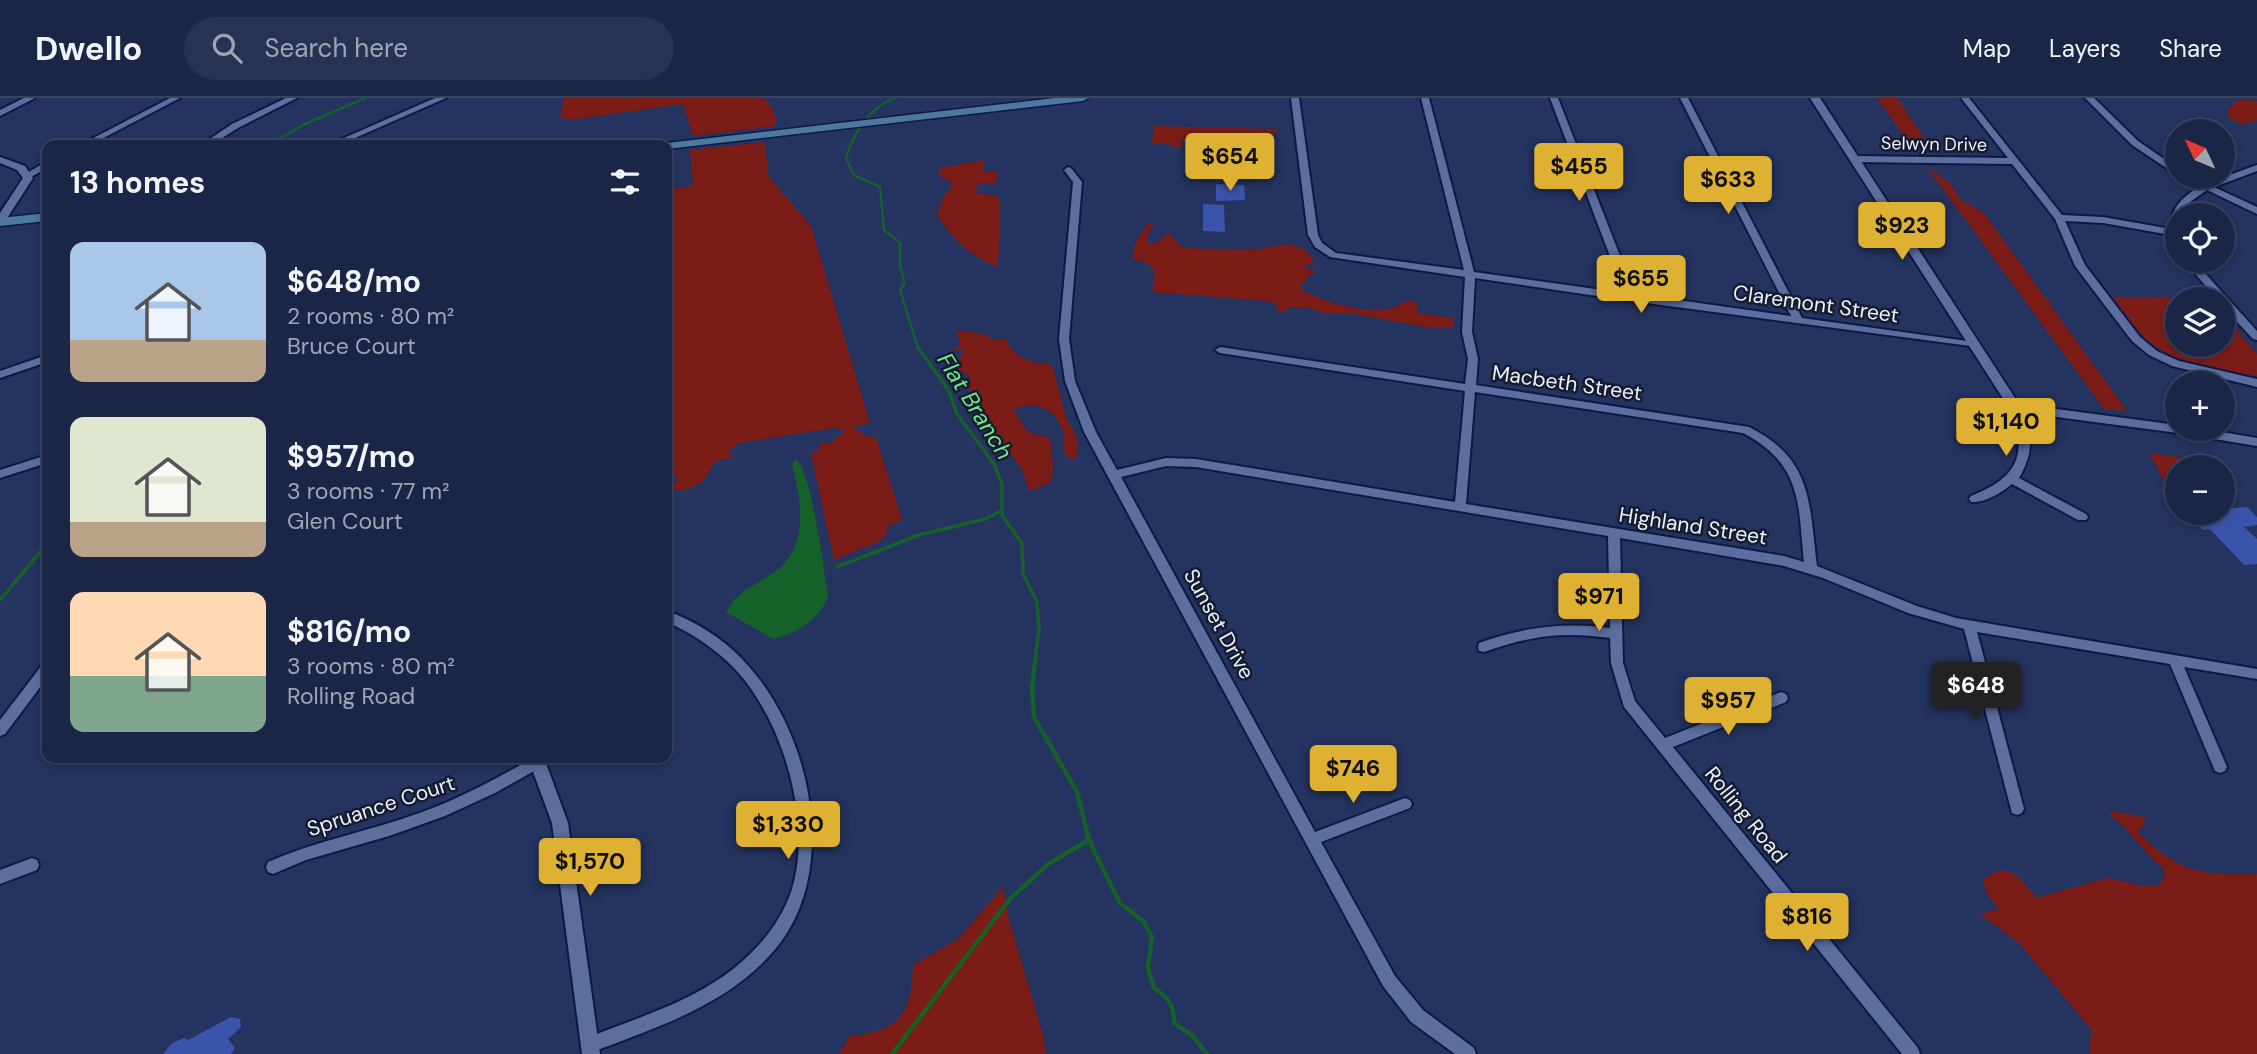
<!DOCTYPE html>
<html lang="en">
<head>
<meta charset="utf-8">
<style>
  body { margin:0; font-family:"DM Sans",sans-serif; background:#283252; color:#f1f3f6; height:100vh; display:flex; flex-direction:column; font-size:26px; white-space:nowrap }
  * { box-sizing:border-box; margin:0 }
  p { font-size:23px; color:#a0a5b4 }
  .icon { flex:none; width:38px; height:38px; fill:none; stroke:currentColor; stroke-width:2; stroke-linecap:round; stroke-linejoin:round }
  .map { position:relative; flex:1; overflow:hidden }
  .drawer { position:absolute; left:42px; top:42px; width:630px; height:623px; display:flex; flex-direction:column; background:#1b2647; border-radius:14px; box-shadow:0 4px 10px #0003,0 0 0 2px #394360 }
  .drawer>* { flex:none }
  .needle { width:46px; rotate:314deg }
  .tools { position:absolute; left:2165px; top:21px; display:grid; gap:14px }
  .tools a { display:grid; place-items:center; width:70px; height:70px; border-radius:50%; background:#1b2647; box-shadow:0 4px 10px #0003,0 0 0 2px #394360; font-size:35px }
  .price { position:absolute; translate:-50% -60px; padding:0 16px; border-radius:7px; background:#deb133; color:#111; font-size:23px; line-height:46px; filter:drop-shadow(0 2px 4px #0008) }
  .price::after { content:''; position:absolute; left:50%; top:42px; width:21px; height:16px; margin-left:-10px; background:inherit; clip-path:polygon(0 0,100% 0,50% 100%) }
  .price.selected { background:#222; color:#fff }
  ul { padding:0; list-style:none }
  li { display:flex; align-items:center; gap:21px; height:175px; padding:0 28px }
  li span { display:grid; place-items:center; flex:none; width:196px; height:140px; border-radius:14px; color:#555 }
  li>.icon { margin-inline-start:auto }
  span .icon { width:84px; height:84px; fill:#fffc; stroke-width:1 }
  li b { font-size:30px }
  h2 { display:flex; justify-content:space-between; align-items:center; height:84px; padding:0 28px; font-size:30px }
  header { display:flex; align-items:center; gap:42px; box-sizing:border-box; height:98px; padding:0 35px; background:#1b2647; border-bottom:2px solid #394360 }
  header strong { font-size:33px }
  nav { display:flex; gap:38px; margin-inline-start:auto; font-size:24px }
  .search { width:490px; height:63px; background:#283252; display:flex; align-items:center; gap:18px; box-sizing:border-box; padding:0 24px; border-radius:38px; color:#a0a5b4; font-size:26px }
  .map>svg:first-child { display:block }
  .green { fill:#7b1c17 }
  .water { fill:#146129 }
  .lines { fill:none; stroke-linecap:round; stroke-linejoin:round }
  .stream-far2 { stroke:#146129; stroke-width:2.5 }
  .stream-far1 { stroke:#146129; stroke-width:3.5 }
  .stream { stroke:#146129; stroke-width:4.5 }
  .building { fill:#3a54ab }
  .minor-casing { stroke:#0d1943; stroke-width:4 }
  .tertiary-casing { stroke:#0d1943; stroke-width:4 }
  .secondary-casing { stroke:#0d1943; stroke-width:3 }
  .minor { fill:#5b6e9f; fill-rule:evenodd }
  .tertiary { fill:#5b6e9f; fill-rule:evenodd }
  .secondary { fill:#4d789f; fill-rule:evenodd }
  .labels { text-anchor:middle; stroke-width:5; stroke-linejoin:round; paint-order:stroke }
  .far-street-label { font-size:18px; fill:#edf1fd; stroke:#151c30 }
  .street-label { font-size:21px; fill:#edf1fd; stroke:#151c30 }
  .water-label { font-size:23px; font-style:italic; fill:#71e988; stroke:#151c30 }
</style>
</head>
<body>
<header>
<strong>Dwello</strong>
<div class="search"><svg class="icon" aria-label="search" viewBox="0 0 24 24"><circle cx="10" cy="10" r="6"/><path d="M15 15l6 6"/></svg>Search here</div>
<nav><a>Map</a><a>Layers</a><a>Share</a></nav>
</header>
<div class="map">
<svg width="2257" height="956" viewBox="0 0 2257 956">
  <rect width="100%" height="100%" fill="#24335f"/>
  <g class="green">
    <path d="M 564,0 L 762,0 C 771,4 777,18 776,28 L 693,38 L 683,6 L 570,22 L 560,19 Z"/>
    <polygon points="1877,0 1897,0 1932,52 1911,48"/>
    <polygon points="2242,2 2257,3 2257,22 2243,27 2228,19 2227,14 2236,3"/>
    <polygon points="1154,28 1277,31 1278,32 1272,37 1236,37 1236,43 1182,42 1181,51 1167,46 1152,45"/>
    <path d="M 764,44 L 769,79 L 811,128 L 870,325 L 853,328 L 865,338 L 876,339 L 902,422 L 886,429 L 887,435 L 880,443 L 834,462 L 811,356 L 820,351 L 820,345 L 831,345 L 845,333 L 836,330 L 738,345 L 727,354 L 736,360 C 703,361 715,375 700,385 C 694,389 684,392 678,393 L 671,390 L 678,381 L 672,377 L 667,379 L 667,91 L 693,88 L 690,52 Z"/>
    <path d="M 983,62 L 983,73 L 998,74 L 995,85 L 978,85 L 976,95 L 996,98 L 1000,102 L 998,169 C 972,159 951,141 937,116 L 944,98 L 953,86 L 939,77 L 939,70 Z"/>
    <polygon points="1927,69 1950,85 1961,102 1984,115 2127,313 2104,311"/>
    <path d="M 1150,123 L 1153,127 L 1148,136 L 1148,145 L 1160,144 L 1164,137 L 1170,136 L 1183,150 L 1255,152 L 1286,146 L 1305,151 L 1314,163 L 1305,169 L 1308,172 L 1316,171 L 1300,189 L 1303,193 C 1325,204 1362,215 1386,211 C 1396,210 1402,204 1413,202 L 1418,208 L 1417,215 L 1454,220 L 1453,230 L 1430,230 L 1350,215 L 1327,216 L 1305,209 L 1289,209 L 1284,215 L 1276,212 L 1277,206 L 1267,203 L 1152,194 L 1155,173 L 1146,164 L 1136,163 L 1133,159 L 1135,145 Z"/>
    <path d="M 2112,199 L 2210,200 L 2177,201 L 2177,247 L 2222,247 L 2223,216 L 2257,256 L 2257,277 C 2228,276 2174,264 2151,245 C 2136,233 2125,214 2112,199 Z"/>
    <path d="M 957,232 L 984,236 L 991,241 L 1006,241 C 1012,258 1031,266 1048,265 L 1053,270 L 1066,319 L 1078,342 L 1076,361 L 1070,361 L 1065,356 C 1063,349 1065,340 1063,334 C 1055,310 1039,304 1015,310 L 1014,313 L 1028,334 L 1050,340 C 1051,352 1056,375 1050,384 L 1029,393 L 1021,370 L 969,302 L 970,279 L 951,266 L 960,261 L 963,252 L 954,251 L 960,246 Z"/>
    <polygon points="2150,355 2184,360 2198,369 2177,369 2177,399 2162,380"/>
    <path d="M 2111,713 L 2145,719 L 2144,728 L 2137,733 C 2177,774 2202,778 2257,776 L 2257,956 L 2090,956 L 2091,931 L 2019,845 L 1980,816 L 1999,811 L 1987,796 L 1983,783 C 2007,760 2020,780 2036,800 L 2108,780 L 2144,788 L 2158,788 L 2165,779 L 2163,770 C 2145,757 2122,721 2110,718 Z"/>
    <path d="M 1003,789 L 1009,822 L 1043,937 L 1046,956 L 839,956 L 850,938 C 899,933 912,917 913,867 L 958,841 Z"/>
  </g>
  <path class="water" d="M 796,362 C 811,369 825,478 828,499 C 819,522 796,536 773,541 L 726,514 C 737,492 758,486 776,473 C 810,447 801,401 792,366 Z"/>
  <g class="lines">
    <g class="stream-far2">
      <path d="M 895,0 C 871,8 852,36 846,61 L 854,77 L 880,89 L 884,132 L 900,145 L 900,167 L 905,186 L 900,191 L 918,251"/>
      <polyline points="269,47 303,27 365,0"/>
    </g>
    <g class="stream-far1">
      <polyline points="918,249 949,293 957,316 994,366 1002,386 1002,417 1022,446 1023,476 1037,504 1039,531 1035,564"/>
      <polyline points="837,469 919,437 985,421 1002,412"/>
      <polyline points="0,502 47,446"/>
    </g>
    <g class="stream">
      <path d="M 1035,563 L 1032,591 L 1034,619 L 1077,694 L 1089,742 L 1120,805 L 1143,823 L 1152,839 L 1148,870 L 1154,890 C 1169,900 1174,907 1174,925 L 1193,938 L 1207,956"/>
      <polyline points="892,956 1010,801 1048,766 1089,742"/>
    </g>
  </g>
  <g class="building">
    <polygon points="1216,86 1244,87 1245,102 1216,103"/>
    <polygon points="1203,106 1224,107 1225,134 1203,133"/>
    <polygon points="2247,409 2257,419 2257,427 2244,429 2257,441 2257,466 2244,467 2210,431 2203,432 2187,415 2222,415 2222,411"/>
    <polygon points="231,919 240,921 241,929 228,941 235,950 231,956 163,956 172,945 184,940 188,942"/>
  </g>
  <g class="lines">
    <g class="minor-casing">
      <g id="minor">
        <polygon points="24,0 35,0 0,18 0,12"/>
        <polygon points="170,0 180,0 90,47 80,47"/>
        <polygon points="286,0 297,0 238,30 211,47 201,47 232,26"/>
        <polygon points="435,0 446,0 339,47 328,47"/>
        <path d="M 1291,0 L 1299,0 L 1318,137 L 1322,145 L 1336,155 L 1464,172 L 1421,0 L 1429,0 L 1474,174 L 1624,195 L 1550,0 L 1558,0 L 1635,196 L 1791,218 L 1680,0 L 1688,0 L 1802,220 L 1974,244 L 1978,245 L 1978,249 L 1631,203 L 1475,180 L 1472,234 L 1478,261 L 1476,287 L 1749,329 C 1813,361 1809,405 1817,468 L 1917,508 L 1956,520 L 2257,571 L 2257,581 L 2184,569 L 2227,669 L 2225,673 L 2220,675 L 2215,673 L 2170,566 L 1977,534 L 2024,711 L 2022,715 L 2017,717 L 2012,715 L 1964,531 L 1908,515 L 1823,480 L 1784,468 L 1620,440 L 1623,565 L 1635,603 L 1665,640 L 1776,596 L 1781,594 L 1786,596 L 1788,600 L 1786,604 L 1673,649 L 1918,950 L 1920,956 L 1902,956 L 1624,609 L 1611,565 L 1610,540 C 1561,533 1530,538 1484,554 L 1479,553 L 1478,549 L 1479,545 C 1523,529 1564,524 1610,530 L 1608,438 L 1196,369 L 1166,368 L 1121,379 L 1315,734 L 1405,700 L 1410,702 L 1412,706 L 1410,710 L 1321,744 L 1395,878 L 1423,912 L 1474,950 L 1476,956 L 1455,956 L 1411,924 L 1383,888 L 1084,334 L 1065,283 L 1059,241 L 1073,84 L 1064,72 L 1068,69 L 1071,70 L 1082,84 L 1069,241 L 1075,283 L 1096,334 L 1117,372 L 1166,360 L 1196,361 L 1455,404 L 1465,293 L 1220,255 L 1215,252 L 1220,249 L 1465,286 L 1468,261 L 1462,234 L 1465,179 L 1330,159 L 1315,149 L 1308,137 ZM 1475,294 L 1743,335 C 1802,366 1798,405 1804,464 L 1784,458 L 1466,406 Z"/>
        <path d="M 1961,0 L 1969,0 L 2062,117 L 2103,119 L 2171,131 C 2169,112 2183,98 2199,89 L 2182,79 L 2193,79 L 2207,85 L 2257,67 L 2257,73 L 2214,89 L 2257,109 L 2257,116 L 2207,92 L 2190,104 L 2181,117 L 2177,117 L 2177,146 L 2172,143 L 2171,137 L 2103,125 L 2065,123 L 2085,167 L 2140,239 L 2157,253 L 2179,263 L 2257,281 L 2257,289 L 2172,268 L 2149,257 L 2132,243 L 2075,168 L 2055,121 L 2012,66 L 1854,64 L 1850,61 L 1854,58 L 2008,60 Z"/>
        <polygon points="2085,0 2094,0 2138,43 2177,70 2177,77 2132,47"/>
        <polygon points="47,63 47,70 31,79 24,77"/>
        <polygon points="2184,163 2194,163 2257,233 2257,242 2253,241 2222,208 2222,201 2217,201"/>
        <polygon points="47,257 47,264 0,280 0,273"/>
        <path d="M 2015,306 C 2021,310 2022,313 2025,320 C 2034,341 2031,360 2019,380 L 2086,416 L 2088,419 L 2086,422 L 2078,422 L 2012,386 C 2001,395 1985,405 1971,404 L 1969,401 L 1971,398 C 2017,380 2029,357 2010,310 Z"/>
        <polygon points="47,357 47,365 0,380 0,372"/>
        <path d="M 667,513 C 695,523 722,540 742,561 C 810,630 841,770 777,849 C 730,907 657,929 590,955 L 584,953 L 582,947 L 584,941 C 641,918 704,901 749,857 C 768,839 784,816 792,791 C 813,722 782,618 732,568 C 713,549 691,535 667,524 Z"/>
        <polygon points="47,566 47,580 5,636 0,638 0,622 42,567"/>
        <path d="M 533,660 L 543,660 L 545,664 L 543,668 L 495,695 L 445,718 L 389,738 L 306,762 L 273,776 L 268,774 L 266,769 L 268,764 C 318,742 371,733 422,714 C 461,700 497,680 533,660 Z"/>
        <polygon points="32,760 37,762 39,767 37,772 0,786 0,772"/>
      </g>
    </g>
    <g class="tertiary-casing">
      <g id="tertiary">
        <polygon points="1810,0 1820,0 2019,306 2177,327 2177,331 2204,331 2257,340 2257,348 2178,335 2011,313"/>
        <polygon points="0,59 25,68 33,80 4,125 0,126 0,115 23,80 17,72 0,65"/>
        <polygon points="528,660 544,660 568,725 600,956 582,956 552,725"/>
      </g>
    </g>
    <g class="secondary-casing">
      <g id="secondary">
        <polygon points="1055,0 1088,0 1083,3 667,51 667,47 662,47 667,45"/>
        <polygon points="47,115 47,123 0,128 0,120"/>
      </g>
    </g>
    <use href="#minor" class="minor"/>
    <use href="#tertiary" class="tertiary"/>
    <use href="#secondary" class="secondary"/>
  </g>
  <g class="labels">
    <g class="far-street-label">
      <text transform="translate(1934 46) rotate(1)" y="6">Selwyn Drive</text>
    </g>
    <g class="street-label">
      <text transform="translate(1816 206) rotate(8)" y="7">Claremont Street</text>
      <text transform="translate(1567 285) rotate(8)" y="7">Macbeth Street</text>
      <text transform="translate(1693 428) rotate(9)" y="7">Highland Street</text>
      <text transform="translate(1219 526) rotate(61)" y="7">Sunset Drive</text>
      <text transform="translate(381 708) rotate(-18)" y="7">Spruance Court</text>
      <text transform="translate(1746 717) rotate(51)" y="7">Rolling Road</text>
    </g>
    <g class="water-label">
      <text transform="translate(975 308) rotate(58)" y="8">Flat Branch</text>
    </g>
  </g>
</svg>
<div class="tools">
<a><svg class="needle" viewBox="-14 -14 28 28"><path d="M0-13l5 13h-10z" fill="#e53935"/><path d="M0 13l5-13h-10z" fill="#a0a5b4"/></svg></a>
<a><svg class="icon" aria-label="locate" viewBox="0 0 24 24"><circle cx="12" cy="12" r="6"/><path d="M12 2v4M12 18v4M2 12h4M18 12h4"/></svg></a>
<a><svg class="icon" aria-label="layers" viewBox="0 0 24 24"><path d="M12 4l9 5-9 5-9-5zM3 14l9 5 9-5"/></svg></a>
<a>+</a>
<a>−</a>
</div>
<b class="price" style="left:1230px;top:95px">$654</b>
<b class="price" style="left:1579px;top:105px">$455</b>
<b class="price" style="left:1728px;top:118px">$633</b>
<b class="price" style="left:1902px;top:164px">$923</b>
<b class="price" style="left:1641px;top:217px">$655</b>
<b class="price" style="left:2006px;top:360px">$1,140</b>
<b class="price" style="left:1599px;top:535px">$971</b>
<b class="price selected" style="left:1976px;top:624px">$648</b>
<b class="price" style="left:1728px;top:639px">$957</b>
<b class="price" style="left:1353px;top:707px">$746</b>
<b class="price" style="left:788px;top:763px">$1,330</b>
<b class="price" style="left:590px;top:800px">$1,570</b>
<b class="price" style="left:1807px;top:855px">$816</b>
<section class="drawer">
<h2>13 homes<svg class="icon" aria-label="filters" viewBox="0 0 24 24"><path d="M4 7h16M4 17h16"/><circle cx="9" cy="7" r="2"/><circle cx="15" cy="17" r="2"/></svg></h2>
<ul>
<li><span style="background:linear-gradient(#a9c7e8 70%,#b9a48a 0)"><svg class="icon" aria-label="home" viewBox="0 0 24 24"><path d="M3 11l9-7 9 7M6 9v11h12V9"/></svg></span><div><b>$648/mo</b><p>2 rooms · 80 m²</p><p>Bruce Court</p></div></li>
<li><span style="background:linear-gradient(#dfe7d0 75%,#b9a48a 0)"><svg class="icon" aria-label="home" viewBox="0 0 24 24"><path d="M3 11l9-7 9 7M6 9v11h12V9"/></svg></span><div><b>$957/mo</b><p>3 rooms · 77 m²</p><p>Glen Court</p></div></li>
<li><span style="background:linear-gradient(#ffd9b3 60%,#7fa58c 0)"><svg class="icon" aria-label="home" viewBox="0 0 24 24"><path d="M3 11l9-7 9 7M6 9v11h12V9"/></svg></span><div><b>$816/mo</b><p>3 rooms · 80 m²</p><p>Rolling Road</p></div></li>
</ul>
</section>
</div>
</body>
</html>
